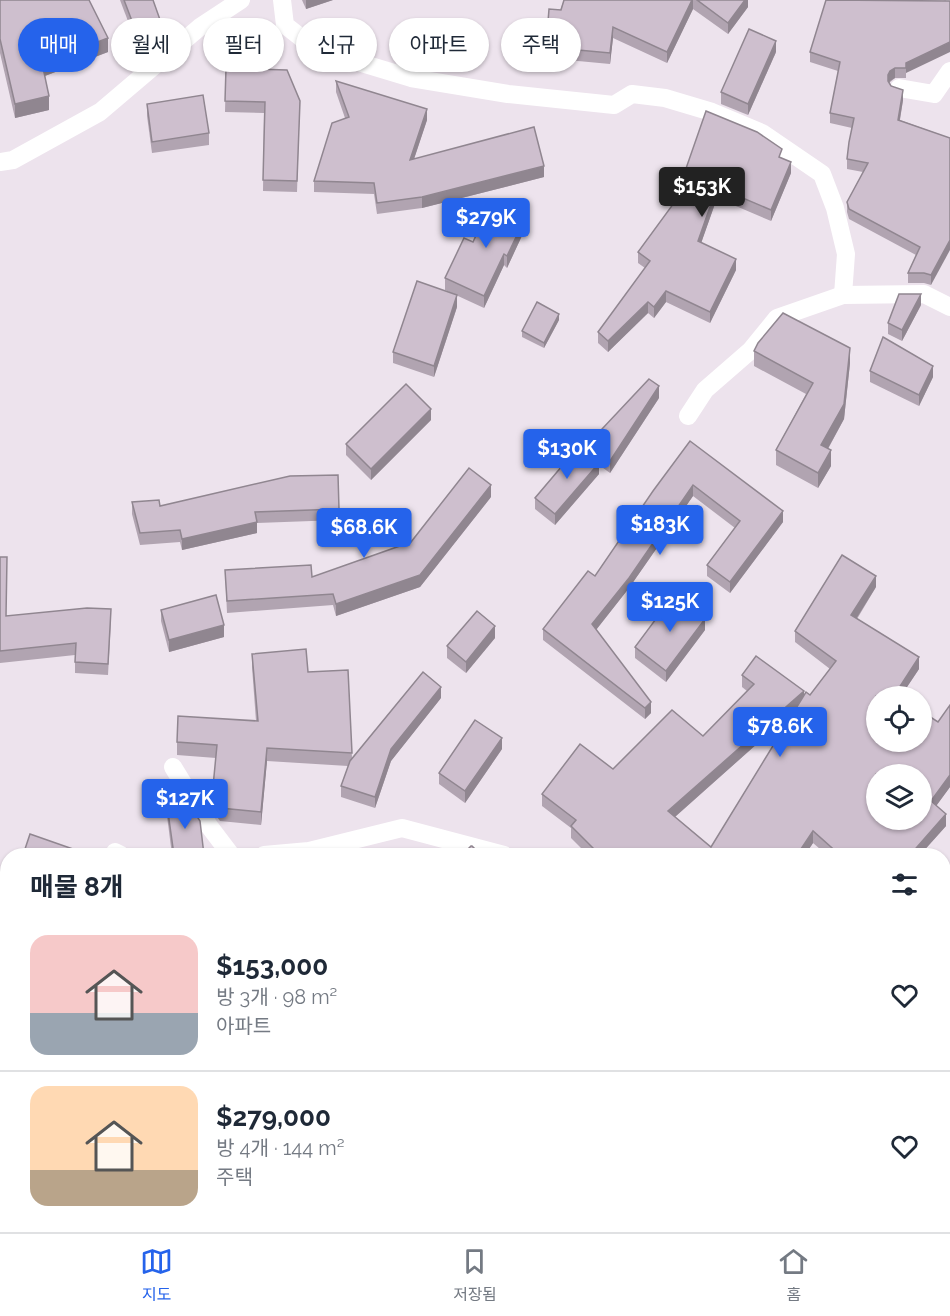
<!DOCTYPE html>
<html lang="ko">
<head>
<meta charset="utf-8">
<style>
  body { margin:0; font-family:Raleway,"Noto Sans KR",sans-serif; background:#f6f6f7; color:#1f2937; height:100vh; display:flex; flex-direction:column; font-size:22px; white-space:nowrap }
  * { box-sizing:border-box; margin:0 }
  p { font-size:20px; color:#747a83 }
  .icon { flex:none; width:33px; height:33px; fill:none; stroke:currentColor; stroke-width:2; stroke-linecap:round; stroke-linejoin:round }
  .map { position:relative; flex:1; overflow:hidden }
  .details { position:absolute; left:0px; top:848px; width:951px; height:386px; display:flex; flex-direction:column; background:#fff; border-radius:24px 24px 0 0; box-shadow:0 2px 4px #0004 }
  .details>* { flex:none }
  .banner { position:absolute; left:18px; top:18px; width:600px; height:54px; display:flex; gap:12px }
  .tools { position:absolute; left:866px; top:686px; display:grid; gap:12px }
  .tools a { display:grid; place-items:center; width:66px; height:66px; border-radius:50%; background:#fff; box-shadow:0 2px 4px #0004; font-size:30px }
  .price { position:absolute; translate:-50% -51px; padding:0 14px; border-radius:6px; background:#2563eb; color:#fff; font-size:20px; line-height:39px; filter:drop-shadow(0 2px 3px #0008) }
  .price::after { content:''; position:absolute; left:50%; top:36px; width:18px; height:14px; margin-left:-9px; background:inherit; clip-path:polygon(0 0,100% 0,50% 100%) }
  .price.on { background:#222; color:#fff }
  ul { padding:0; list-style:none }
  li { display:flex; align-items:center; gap:18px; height:150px; padding:0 30px }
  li+li { border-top:2px solid #e0e1e3 }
  li span { display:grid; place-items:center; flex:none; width:168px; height:120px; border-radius:18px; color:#555 }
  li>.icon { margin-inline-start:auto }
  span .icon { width:72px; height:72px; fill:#fffc; stroke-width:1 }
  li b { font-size:26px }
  h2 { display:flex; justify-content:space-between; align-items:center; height:72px; padding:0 30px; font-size:26px }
  .tag { padding:0 21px; border-radius:27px; background:#fff; box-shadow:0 2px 4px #0004; font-size:21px; line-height:54px }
  .tag.on { background:#2563eb; color:#fff }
  .tab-bar { display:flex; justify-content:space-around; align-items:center; height:84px; border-top:2px solid #e0e1e3; background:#fff; font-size:16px; color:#747a83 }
  .tab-bar a { display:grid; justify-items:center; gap:3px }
  .tab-bar .on { color:#2563eb }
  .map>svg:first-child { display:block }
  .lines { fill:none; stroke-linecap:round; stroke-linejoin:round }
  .street { stroke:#fff; stroke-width:18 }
  .wall { fill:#b1a4b1; fill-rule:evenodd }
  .shaded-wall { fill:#908690 }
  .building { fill:#cebfce; stroke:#908690; stroke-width:1.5; fill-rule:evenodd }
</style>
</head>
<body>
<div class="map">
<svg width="950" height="1232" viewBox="0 0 950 1232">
  <rect width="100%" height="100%" fill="#ede3ed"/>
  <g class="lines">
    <g class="street">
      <polyline points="282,0 285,25 313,47 358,62 411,78 508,94 614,105 632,94 665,98 712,112 762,133 822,174 835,208 846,254 843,295"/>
      <polyline points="899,88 934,94 950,71"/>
      <polyline points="0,162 13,160 100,112 200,27 241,0"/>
      <polyline points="688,416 705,390 751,350 777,318 843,295 924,294 950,307"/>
      <polyline points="173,767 209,826 231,855"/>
      <polyline points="115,852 121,855"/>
      <polyline points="264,855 309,851 402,828 504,855"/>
      <polyline points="944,888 950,881"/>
      <polyline points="944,1069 950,1069"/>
      <polyline points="791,1226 793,1232"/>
      <polyline points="934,1226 938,1232"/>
      <polyline points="449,1232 453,1226"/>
      <polyline points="749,1232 777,1226"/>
    </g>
  </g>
  <g class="wall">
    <polygon points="0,0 108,52 45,76 49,110 15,118 0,53"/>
    <polygon points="120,0 153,0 164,42 161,45 140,53"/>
    <polygon points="302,0 333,0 306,9"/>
    <polygon points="564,0 748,0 748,7 728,34 693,9 667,63 613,38 610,64 546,58 546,47"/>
    <polygon points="946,0 906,73 906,78 895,78 889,83 903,100 900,120 950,138 931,285 924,283 908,283 908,273 916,255 849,219 847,212 847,202 863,172 847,169 847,159 852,128 830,123 830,113 838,71 810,62 810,52"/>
    <polygon points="776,52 748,115 721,104 721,92"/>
    <polygon points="226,68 300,101 297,192 263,191 264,113 225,112"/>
    <polygon points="336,81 427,120 414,159 544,177 422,208 377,214 374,194 314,192 314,181 345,118 336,92"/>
    <polygon points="147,104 209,133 209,145 152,153 147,116"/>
    <polygon points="782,158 791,173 771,221 717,198 701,243 736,270 710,323 666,302 654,318 648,313 608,352 598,343 598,332 645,268 638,263 638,252 674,203"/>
    <polygon points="526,227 507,268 504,265 484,308 445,290 445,278 473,242"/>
    <polygon points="921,305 902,341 888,334 888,323"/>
    <polygon points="457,307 434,377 393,363 393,352"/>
    <polygon points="559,320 544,348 522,337 522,331"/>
    <polygon points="754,351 850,363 844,419 828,449 831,466 818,488 776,465 776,450 806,394 754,366"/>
    <polygon points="870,371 933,377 919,406 870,382"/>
    <polygon points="659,398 610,473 599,465 599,474 555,525 535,509 535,498 586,452 586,446"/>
    <polygon points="431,420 371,480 346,455 346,444"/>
    <polygon points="690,441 783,522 730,593 707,576 707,565 735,528 693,496 629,588 596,630 651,713 645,719 543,640 543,629 595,576"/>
    <polygon points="338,475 339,520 257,523 257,533 182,550 180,542 140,545 132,514 132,502 160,506"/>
    <polygon points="491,497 420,587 336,616 333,605 227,613 225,570 312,577 411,542"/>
    <polygon points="0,557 6,616 111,620 108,675 75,673 75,655 0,663"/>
    <path d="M 876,587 L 857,619 L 919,669 L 901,696 L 876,696 L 950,787 L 936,806 L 946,826 L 920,855 L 827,855 L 813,843 L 805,855 L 588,855 L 571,838 L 571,828 L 542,806 L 542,794 L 613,769 L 703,736 L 747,691 L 742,687 L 742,675 L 804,696 L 810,695 L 830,669 L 795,642 L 795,631 ZM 795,710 L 711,847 L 675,817 Z"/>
    <polygon points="161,610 224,637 169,652 161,621"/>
    <polygon points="705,630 666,682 635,658 635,647"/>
    <polygon points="495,638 466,673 447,658 447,646"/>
    <polygon points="252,654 308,672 348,670 352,758 441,698 391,761 375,808 341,797 341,786 348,766 267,761 261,825 220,821 212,810 212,797 216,758 177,755 177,742 256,721 252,667"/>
    <polygon points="502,749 465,803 439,784 439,773"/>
    <polygon points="167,805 204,855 172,855 167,816"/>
    <polygon points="950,966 950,1058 944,1059 944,971"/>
    <polygon points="944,1069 950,1070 950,1232 948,1232 948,1226 944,1220 944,1173 945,1171 944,1172"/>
  </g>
  <g class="shaded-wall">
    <polygon points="306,0 333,0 306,9"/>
    <polygon points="692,0 693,0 693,9 667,63 667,52"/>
    <polygon points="745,0 748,0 748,7 728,34 728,23"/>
    <polygon points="613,27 613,38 610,64 610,53"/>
    <polygon points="164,31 164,42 161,45 140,53 140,42"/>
    <polygon points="108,38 108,52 42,77 42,63"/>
    <polygon points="776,41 776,52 748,115 748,104"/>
    <polygon points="950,42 950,52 906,73 906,78 906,63"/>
    <polygon points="895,68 895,78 890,81 888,86 888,75 890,71"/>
    <polygon points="903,90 903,100 898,130 898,120"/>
    <polygon points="49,96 49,110 15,118 15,104"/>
    <polygon points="427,109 427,120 410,171 410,160"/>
    <polygon points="791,162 791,173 771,221 771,210"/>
    <polygon points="544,166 544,177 422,208 422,197"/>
    <polygon points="717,187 717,198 698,252 698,241"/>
    <polygon points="526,216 526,227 507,268 507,256"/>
    <polygon points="950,240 950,250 931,285 931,275"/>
    <polygon points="504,254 504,265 484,308 484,296"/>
    <polygon points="736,259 736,270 710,323 710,312"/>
    <polygon points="666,291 666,302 654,318 654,307"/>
    <polygon points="921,294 921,305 902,341 902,330"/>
    <polygon points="457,295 457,307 434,377 434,366"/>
    <polygon points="648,302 648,313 608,352 608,341"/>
    <polygon points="559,314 559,320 544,348 544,343"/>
    <polygon points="850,348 850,363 844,419 821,461 821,445"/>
    <polygon points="933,366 933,377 919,406 919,395"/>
    <polygon points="659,386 659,398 610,473 610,461"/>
    <polygon points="431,409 431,420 371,480 371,469"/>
    <polygon points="831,450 831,466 818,488 818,473"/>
    <polygon points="599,463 599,474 555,525 555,514"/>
    <polygon points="491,485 491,497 420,587 336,616 336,604"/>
    <polygon points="693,485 693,496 629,588 592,635 592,624"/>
    <polygon points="783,511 783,522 730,593 730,582"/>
    <polygon points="257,522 257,533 182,550 182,539"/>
    <polygon points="876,576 876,587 851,627 851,615"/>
    <polygon points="705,619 705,630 666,682 666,671"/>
    <polygon points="224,625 224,637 169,652 169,640"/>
    <polygon points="495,626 495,638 466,673 466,662"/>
    <polygon points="919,657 919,669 901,696 895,696 895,694"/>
    <polygon points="441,687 441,698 391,761 375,808 375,797 391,749"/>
    <polygon points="804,691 804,702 668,823 668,811"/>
    <polygon points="651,702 651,713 645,719 645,708"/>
    <polygon points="502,738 502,749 465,803 465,791"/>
    <polygon points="267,748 267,761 261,825 261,812"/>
    <polygon points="950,775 950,787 931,813 931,801"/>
    <polygon points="946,814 946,826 920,855 910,855"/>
    <polygon points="813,831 813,843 805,855 797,855"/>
    <polygon points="8,1138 8,1149 0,1164 0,1153"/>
    <polygon points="392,1226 404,1226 398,1232 386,1232"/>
    <polygon points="520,1226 524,1226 522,1232 517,1232"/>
    <polygon points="902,1226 918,1226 908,1232 891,1232"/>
  </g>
  <g class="building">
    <polygon points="0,0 89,0 108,38 42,63 49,96 15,104 0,39"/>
    <polygon points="124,0 153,0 164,31 161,34 140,42"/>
    <polygon points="564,0 692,0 667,52 613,27 610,53 546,47 549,9 561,10"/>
    <polygon points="697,0 745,0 728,23"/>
    <polygon points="826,0 950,1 950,42 906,63 906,68 895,68 890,71 888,75 888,81 891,86 903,90 898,120 950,138 950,240 931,275 924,273 908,273 920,247 849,209 847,202 868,163 847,159 849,142 854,118 830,113 840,62 810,52"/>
    <polygon points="749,29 776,41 748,104 721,92"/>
    <polygon points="226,68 287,70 300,101 297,181 263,180 265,102 225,101"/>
    <polygon points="336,81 427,109 410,160 534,127 544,166 422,197 377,203 374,183 314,181 332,123 349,117"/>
    <polygon points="203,95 209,133 152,142 147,104"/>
    <polygon points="706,111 757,132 782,149 779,157 791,162 771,210 717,187 698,241 736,259 710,312 666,291 654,307 648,302 608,341 598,332 650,261 638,252 674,203"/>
    <polygon points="492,200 526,216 507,256 504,254 484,296 445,278 464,238 473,242"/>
    <polygon points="417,281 457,295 434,366 393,352"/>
    <polygon points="899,294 921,294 902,330 888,323"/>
    <polygon points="537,302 559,314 544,343 522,331"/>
    <polygon points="783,313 850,348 844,404 821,445 831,450 818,473 776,450 813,383 754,351 758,343"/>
    <polygon points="883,337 933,366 919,395 870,371"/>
    <polygon points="649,379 659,386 610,461 586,446"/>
    <polygon points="406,384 431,409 371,469 346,444"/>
    <polygon points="690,441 783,511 730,582 707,565 740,521 693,485 629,578 592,624 651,702 645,708 543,629 588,571 595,576 653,491"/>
    <polygon points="579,446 599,463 555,514 535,498"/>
    <polygon points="469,468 491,485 420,575 336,604 333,594 227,601 225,570 311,565 312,577 411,542"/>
    <polygon points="338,475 339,509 255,512 257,522 182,539 180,530 140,533 132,502 159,500 160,506 290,476"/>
    <path d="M 842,555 L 876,576 L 851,615 L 919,657 L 895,694 L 898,696 L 876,696 L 876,741 L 921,741 L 921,711 L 938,722 L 950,705 L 950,775 L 931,801 L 946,814 L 910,855 L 840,855 L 813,831 L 797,855 L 600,855 L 571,826 L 576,820 L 542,794 L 580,744 L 613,769 L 672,710 L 703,736 L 754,684 L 742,675 L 756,656 L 804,691 L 668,811 L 711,847 L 806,692 L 810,695 L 836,661 L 795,631 ZM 876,774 L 921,774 L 921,819 L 876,819 Z"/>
    <polygon points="0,557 7,557 6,616 87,608 111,609 108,664 75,662 76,643 0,651"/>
    <polygon points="216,595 224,625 169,640 161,610"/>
    <polygon points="673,596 705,619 666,671 635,647"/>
    <polygon points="477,611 495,626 466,662 447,646"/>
    <polygon points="306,649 308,672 348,670 352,753 267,748 261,812 220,808 212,797 217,745 177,742 178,716 258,721 252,654"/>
    <polygon points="423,672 441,687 391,749 375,797 341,786 350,761"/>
    <polygon points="475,720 502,738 465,791 439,773"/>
    <polygon points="188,802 200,821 204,855 174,855 167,805"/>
    <polygon points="30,834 90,855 23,855"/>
    <polygon points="471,846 472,846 481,855 462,855"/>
    <polygon points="949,966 950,1047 944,1048 944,971"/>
    <polygon points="0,1069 8,1073 8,1138 0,1153"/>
    <polygon points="944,1069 950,1070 950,1160 944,1161"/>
    <polygon points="950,1168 950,1227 948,1216 944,1210 944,1173"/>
    <polygon points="0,1223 9,1226 47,1226 47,1232 0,1232"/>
    <polygon points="156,1226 165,1226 170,1232 149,1232"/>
    <polygon points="220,1226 316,1226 322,1232 213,1232"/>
    <polygon points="346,1226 392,1226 386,1232 340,1232"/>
    <polygon points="488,1226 520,1226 517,1232 483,1232"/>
    <polygon points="860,1226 902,1226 891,1232 864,1232"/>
  </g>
</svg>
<div class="tools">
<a><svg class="icon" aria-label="locate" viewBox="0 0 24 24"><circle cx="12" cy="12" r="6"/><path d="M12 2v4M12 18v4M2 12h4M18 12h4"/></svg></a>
<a><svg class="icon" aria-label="layers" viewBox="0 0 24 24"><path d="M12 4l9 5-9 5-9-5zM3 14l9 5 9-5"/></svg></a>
</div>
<b class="price on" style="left:702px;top:218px">$153K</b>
<b class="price" style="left:486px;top:249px">$279K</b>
<b class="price" style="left:567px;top:480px">$130K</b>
<b class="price" style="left:660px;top:556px">$183K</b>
<b class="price" style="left:364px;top:559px">$68.6K</b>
<b class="price" style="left:670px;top:633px">$125K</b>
<b class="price" style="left:780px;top:758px">$78.6K</b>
<b class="price" style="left:185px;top:830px">$127K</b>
<div class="banner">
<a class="tag on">매매</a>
<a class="tag">월세</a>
<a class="tag">필터</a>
<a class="tag">신규</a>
<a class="tag">아파트</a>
<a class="tag">주택</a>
</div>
<section class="details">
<h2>매물 8개<svg class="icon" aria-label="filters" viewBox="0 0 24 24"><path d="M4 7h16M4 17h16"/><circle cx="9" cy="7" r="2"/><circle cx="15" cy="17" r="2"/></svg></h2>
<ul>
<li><span style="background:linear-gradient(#f6c9c9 65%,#9aa5b1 0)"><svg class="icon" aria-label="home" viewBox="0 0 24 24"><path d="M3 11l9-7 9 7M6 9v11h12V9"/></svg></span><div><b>$153,000</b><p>방 3개 · 98 m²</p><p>아파트</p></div><svg class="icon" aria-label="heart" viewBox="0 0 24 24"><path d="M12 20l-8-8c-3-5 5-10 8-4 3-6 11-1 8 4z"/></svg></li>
<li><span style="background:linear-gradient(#ffd9b3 70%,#b9a48a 0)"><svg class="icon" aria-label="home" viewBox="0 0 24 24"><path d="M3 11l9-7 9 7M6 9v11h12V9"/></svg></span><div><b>$279,000</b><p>방 4개 · 144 m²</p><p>주택</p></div><svg class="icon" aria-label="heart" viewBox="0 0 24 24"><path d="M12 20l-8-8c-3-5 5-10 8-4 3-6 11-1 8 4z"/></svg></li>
</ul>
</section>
</div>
<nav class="tab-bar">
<a class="on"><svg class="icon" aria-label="map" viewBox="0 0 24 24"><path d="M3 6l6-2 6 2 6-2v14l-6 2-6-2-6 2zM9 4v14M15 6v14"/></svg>지도</a>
<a><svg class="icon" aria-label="saved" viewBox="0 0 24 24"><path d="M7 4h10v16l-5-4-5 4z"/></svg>저장됨</a>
<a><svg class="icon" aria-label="home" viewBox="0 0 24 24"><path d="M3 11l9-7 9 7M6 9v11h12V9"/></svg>홈</a>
</nav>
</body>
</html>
